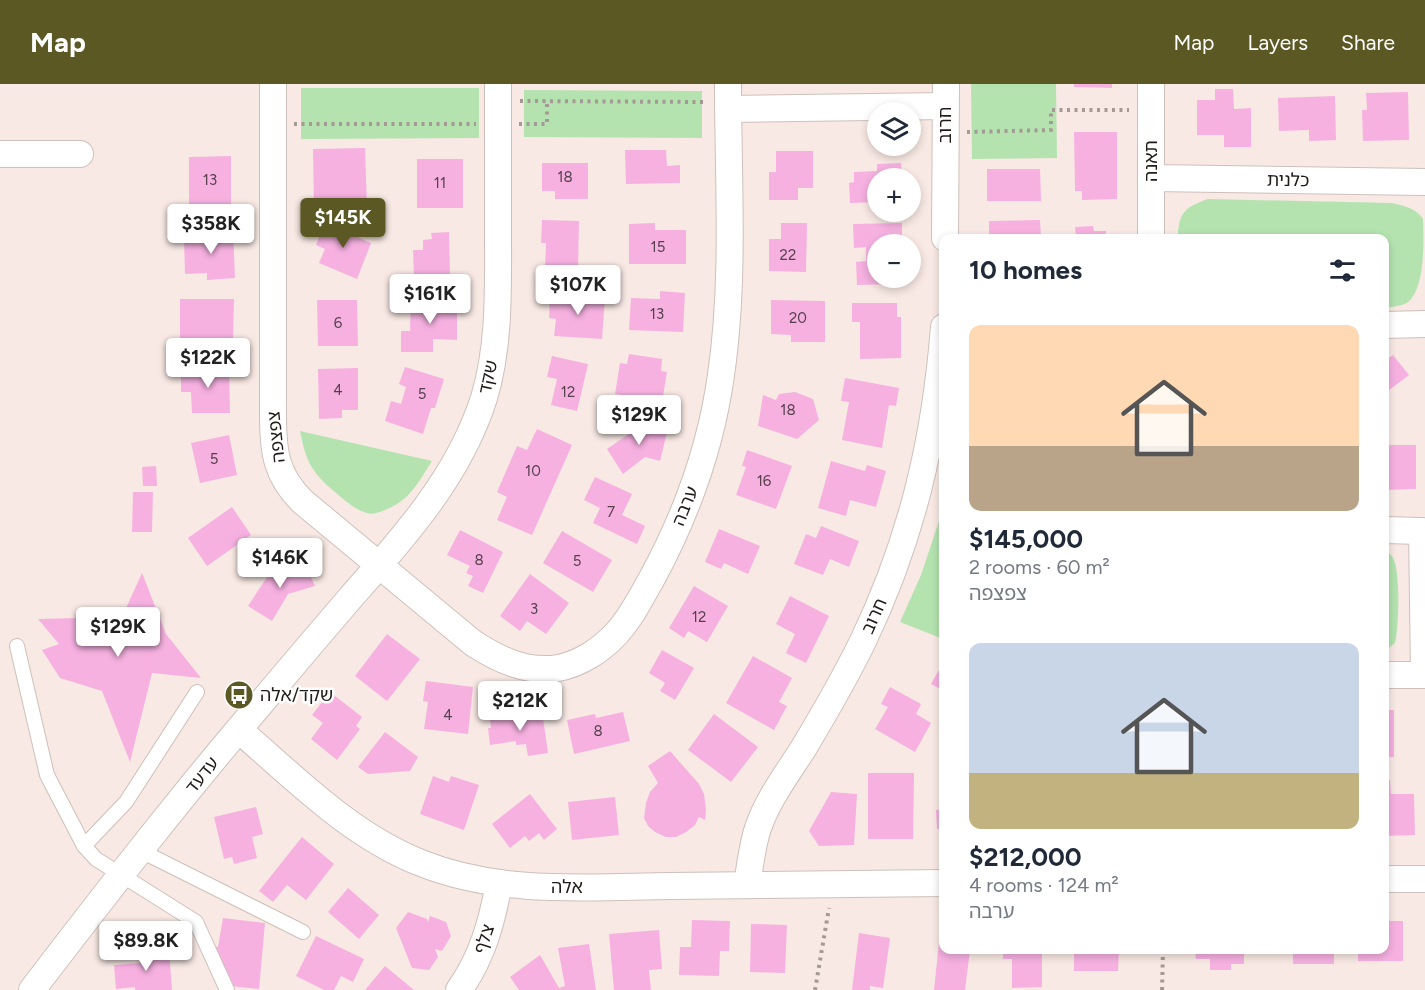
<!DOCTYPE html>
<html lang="en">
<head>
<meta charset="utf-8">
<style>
  body { margin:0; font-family:Figtree,"Noto Sans Hebrew",sans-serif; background:#f6f6f7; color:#1f2937; height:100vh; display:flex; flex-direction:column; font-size:22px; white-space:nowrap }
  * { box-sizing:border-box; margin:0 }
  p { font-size:20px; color:#747a83 }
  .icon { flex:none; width:33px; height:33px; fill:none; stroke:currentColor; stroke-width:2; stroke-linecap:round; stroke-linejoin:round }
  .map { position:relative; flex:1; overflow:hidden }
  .panel { position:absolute; left:939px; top:150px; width:450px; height:720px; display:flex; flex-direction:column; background:#fff; border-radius:12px; box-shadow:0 3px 9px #0003 }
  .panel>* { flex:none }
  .buttons { position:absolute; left:867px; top:18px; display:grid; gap:12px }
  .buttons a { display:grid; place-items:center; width:54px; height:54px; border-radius:50%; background:#fff; box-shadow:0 3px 9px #0003; font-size:30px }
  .price { position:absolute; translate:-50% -51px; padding:0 14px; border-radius:6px; background:#fff; color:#222; font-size:20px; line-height:39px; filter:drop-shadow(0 2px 3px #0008) }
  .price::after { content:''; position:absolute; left:50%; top:36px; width:18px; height:14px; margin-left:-9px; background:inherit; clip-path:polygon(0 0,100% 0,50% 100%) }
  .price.on { background:#5b5824; color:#fff }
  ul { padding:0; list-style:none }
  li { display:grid; align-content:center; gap:12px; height:318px; padding:0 30px }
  li span { display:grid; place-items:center; height:186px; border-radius:12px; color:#555 }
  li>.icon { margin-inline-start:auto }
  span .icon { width:108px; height:108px; fill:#fffc; stroke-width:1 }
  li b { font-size:26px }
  h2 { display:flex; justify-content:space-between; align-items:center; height:72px; padding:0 30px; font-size:26px }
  header { display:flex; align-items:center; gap:36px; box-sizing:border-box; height:84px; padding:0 30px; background:#5b5824; color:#fff }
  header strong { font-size:28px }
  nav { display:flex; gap:33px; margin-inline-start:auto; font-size:21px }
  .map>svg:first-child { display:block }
  .green { fill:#b4e3b0 }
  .building { fill:#f6b1e1 }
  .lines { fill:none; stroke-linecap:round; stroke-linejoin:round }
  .lane-casing { stroke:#cec0ba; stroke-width:16 }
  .street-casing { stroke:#cec0ba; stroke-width:28 }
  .path { stroke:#a59995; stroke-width:4; stroke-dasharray:3 4.5; stroke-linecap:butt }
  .lane { stroke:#fff; stroke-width:14 }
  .street { stroke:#fff; stroke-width:26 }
  .labels { text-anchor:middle; stroke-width:5; stroke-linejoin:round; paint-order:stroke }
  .number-label { font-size:15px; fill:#56404b }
  .street-label { font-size:18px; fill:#201b19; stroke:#fff }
  .poi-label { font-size:18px; fill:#201b19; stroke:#fff; text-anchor:start }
</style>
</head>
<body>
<header>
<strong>Map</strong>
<nav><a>Map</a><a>Layers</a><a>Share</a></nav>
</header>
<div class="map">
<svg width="1425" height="906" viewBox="0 0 1425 906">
  <rect width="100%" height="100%" fill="#f9e9e4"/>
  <g class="green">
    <polygon points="971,0 1056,0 1057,74 972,75"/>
    <polygon points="301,4 479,4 479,54 301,55"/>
    <polygon points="524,6 702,7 702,54 524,53"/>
    <path d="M 1208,115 L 1392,119 C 1404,122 1416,124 1423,135 C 1424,159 1425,206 1407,219 C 1400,222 1392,223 1385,224 L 1384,154 L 1178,154 C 1178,129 1185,123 1208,115 Z"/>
    <path d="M 300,347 L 432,377 C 418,399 410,416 385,426 C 380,428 373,431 367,429 C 355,426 346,417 336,409 C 312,389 306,378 300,347 Z"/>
    <polygon points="943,425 943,555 900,538 921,491"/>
    <path d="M 1384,466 C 1387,468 1390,470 1392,472 C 1401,485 1399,543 1395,559 L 1385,567 Z"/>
  </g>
  <g class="building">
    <polygon points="1074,0 1112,0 1112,4 1074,3"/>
    <polygon points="1215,5 1233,5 1234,25 1251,24 1251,63 1224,63 1224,51 1197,51 1197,16 1215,16"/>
    <polygon points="1408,8 1409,56 1363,57 1362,26 1367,26 1366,9"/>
    <polygon points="1335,12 1336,56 1309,57 1309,46 1279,47 1278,14"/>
    <polygon points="1074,48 1117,48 1117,115 1082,116 1082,107 1075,107"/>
    <polygon points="365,64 367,122 314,124 313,65"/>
    <polygon points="625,66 666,66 667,82 680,81 680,99 626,100"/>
    <polygon points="776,67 813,67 813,104 798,104 798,116 769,116 769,88 776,88"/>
    <polygon points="231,72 231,120 189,120 189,73"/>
    <rect x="417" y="75" width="46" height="49"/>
    <polygon points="542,79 588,79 588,115 555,115 555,107 542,107"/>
    <polygon points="901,79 902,94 878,94 878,118 850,119 849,99 854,98 854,88 877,87 877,80"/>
    <polygon points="987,85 1040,85 1041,117 987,117"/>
    <polygon points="335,135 360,146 357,153 371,159 357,195 319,179 325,165 316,161 322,146 329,149"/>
    <polygon points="542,136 579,137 578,187 545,186 546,159 541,159"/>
    <polygon points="1040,136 1041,154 989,154 989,137"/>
    <polygon points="655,139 655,146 686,146 686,180 629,180 629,140"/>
    <polygon points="781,139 807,139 806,188 769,187 769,155 781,155"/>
    <polygon points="902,139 902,153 895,153 895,160 878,160 878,194 895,194 895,200 857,201 856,178 866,177 866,163 854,164 853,140"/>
    <polygon points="1093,142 1094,147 1106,147 1106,151 1115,151 1115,154 1076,154 1075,143"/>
    <polygon points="233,145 235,194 207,196 207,189 185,190 184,153 206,152 206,146"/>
    <polygon points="449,148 450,192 414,194 413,166 423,166 423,156 432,155 431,149"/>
    <polygon points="660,207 685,209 683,248 629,246 631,214 660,215"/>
    <polygon points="550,211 605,214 602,255 554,252 556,235 549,234"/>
    <polygon points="180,215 234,215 233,257 180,257"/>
    <polygon points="317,216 357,216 358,262 318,262"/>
    <polygon points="411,216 457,216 457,256 433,255 433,268 401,268 401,247 410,247"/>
    <polygon points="771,216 825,217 825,258 791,258 791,251 771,250"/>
    <polygon points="852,219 897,219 897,233 901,233 901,274 860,275 860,238 852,238"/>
    <polygon points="629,270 662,275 661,287 667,288 662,318 615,310 620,279 627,280"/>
    <polygon points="1393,271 1409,291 1384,310 1384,277"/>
    <polygon points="552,272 588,280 577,327 551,321 557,295 547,293"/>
    <polygon points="405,283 444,295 435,324 431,324 423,350 385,337 391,317 401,320 406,303 399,300"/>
    <polygon points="229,284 230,329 192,329 191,308 181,308 181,285"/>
    <polygon points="358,284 358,326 342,326 342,334 319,335 318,285"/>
    <polygon points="845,294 899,304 896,322 889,321 882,364 842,356 849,318 841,317"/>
    <polygon points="795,308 813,315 819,336 797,355 758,342 763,311 776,316 779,310"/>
    <polygon points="638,336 668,344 660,377 645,373 623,390 607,365 633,347"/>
    <polygon points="537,345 572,361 532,451 497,436 507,413 497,408 517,362 527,366"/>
    <polygon points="229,351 237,391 200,399 191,359"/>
    <polygon points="1384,361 1416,361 1416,405 1384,406"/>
    <polygon points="747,366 792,382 776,425 736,411 746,383 742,382"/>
    <polygon points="831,377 865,387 867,381 886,387 876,423 850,416 846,432 818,424"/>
    <polygon points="156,382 157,402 143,402 142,383"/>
    <polygon points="595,393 632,410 622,431 645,442 637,460 593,439 600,424 584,416"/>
    <polygon points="133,408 153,408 152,448 132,448"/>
    <polygon points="232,423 251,451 207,482 188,454"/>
    <polygon points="821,442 859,457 849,483 830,475 823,491 794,480 806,450 816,454"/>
    <polygon points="719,445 760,462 748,490 724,479 721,485 705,478"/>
    <polygon points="460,446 503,468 483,509 468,502 473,492 466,489 470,482 447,471"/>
    <polygon points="562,447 612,476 593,508 543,479"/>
    <polygon points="303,477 315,502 288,510 272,537 248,522 271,487"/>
    <polygon points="142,489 166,550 201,594 152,589 130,678 102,607 60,594 42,566 59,560 38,535 122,533"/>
    <polygon points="530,490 569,519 546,550 527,537 520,547 500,532"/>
    <polygon points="694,502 728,522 707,558 688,547 684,554 669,544"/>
    <polygon points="790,512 829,532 806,579 786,569 795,550 776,540"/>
    <polygon points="387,550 420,575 387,617 355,592"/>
    <polygon points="662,566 694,584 675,616 660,607 665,599 649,589"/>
    <polygon points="753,572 792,594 779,618 787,622 774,646 726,619"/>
    <polygon points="944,577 944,607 931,600"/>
    <polygon points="426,597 473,603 468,650 424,645 428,618 423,617"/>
    <polygon points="890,603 921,620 916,630 931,639 915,668 875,645 888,623 881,620"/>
    <polygon points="330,608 362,633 356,642 360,645 337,676 311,655 323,639 312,631"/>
    <rect x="1384" y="626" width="10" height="47"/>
    <polygon points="542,627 548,669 528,672 526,660 516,661 516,657 490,661 488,644 491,644 490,634"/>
    <polygon points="623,628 630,657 574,670 567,636 595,630 596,634"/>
    <polygon points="714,630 758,663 731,698 688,666"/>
    <polygon points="385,648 418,673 410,687 368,690 358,683"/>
    <polygon points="670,667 699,700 704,710 706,726 705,736 699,733 695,741 686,748 676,753 666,753 655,748 648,742 644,734 646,719 650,708 658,699 648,682"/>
    <polygon points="868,689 914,689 913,755 868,755"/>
    <polygon points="433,692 449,698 451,692 479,701 464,746 420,730"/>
    <polygon points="1384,696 1390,696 1391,710 1414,710 1415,751 1384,752"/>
    <polygon points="831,708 857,710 854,761 819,762 809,747"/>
    <polygon points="530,710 557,745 544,756 539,749 529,757 525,752 510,764 492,740"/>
    <polygon points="615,713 619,751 572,756 568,718"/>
    <polygon points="256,723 263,750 252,753 257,774 234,780 232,773 224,775 214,733"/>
    <polygon points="944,725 944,745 937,745 936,726"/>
    <polygon points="302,753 334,780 306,816 287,801 273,818 259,807"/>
    <polygon points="348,804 379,831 359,855 328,828"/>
    <polygon points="408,828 427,835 428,838 430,832 446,838 451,852 442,867 435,865 438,873 429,886 412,884 396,844"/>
    <polygon points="223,834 265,839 259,905 231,902 211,861 218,863"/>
    <polygon points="692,836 730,837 729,867 720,867 719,892 679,891 680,863 691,863"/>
    <polygon points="1384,837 1403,837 1403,877 1358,877 1358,866 1384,866"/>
    <polygon points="751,840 787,841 785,889 750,888"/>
    <polygon points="659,846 662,885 649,886 651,906 614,906 609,850"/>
    <polygon points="859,849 890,854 883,904 870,902 870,906 852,906"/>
    <polygon points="316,852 364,875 353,898 341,892 334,906 324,906 296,892"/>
    <polygon points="939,858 944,859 944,866 970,866 965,906 934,906"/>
    <polygon points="589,860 596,906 519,906 510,893 540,871 559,904 565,902 558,864"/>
    <polygon points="169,865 172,906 135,906 135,903 116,905 114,881 140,879 139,867"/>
    <polygon points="1003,866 1042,866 1042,903 1012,904 1012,875 1003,875"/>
    <polygon points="1074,866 1119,866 1118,887 1074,887"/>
    <polygon points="1195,866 1244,866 1244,880 1231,880 1231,886 1210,886 1210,875 1196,875"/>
    <rect x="1293" y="866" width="41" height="14"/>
    <polygon points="385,882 414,906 365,906"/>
  </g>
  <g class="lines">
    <g class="lane-casing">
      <g id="lane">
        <polyline points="17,562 47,691 84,762 96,775 196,838 227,906"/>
        <polyline points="84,762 126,718 197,608"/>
        <polyline points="141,767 303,848"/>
      </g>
    </g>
    <g class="street-casing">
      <g id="street">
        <path d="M 273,0 L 273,332 C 273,368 276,392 303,418 L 473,559 C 499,576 527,589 558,584 C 580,580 601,566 616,550 C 631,534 640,515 651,496 C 686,432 711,363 721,291 C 735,195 728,96 728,0"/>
        <polyline points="1151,0 1151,154"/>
        <polyline points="728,25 946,22"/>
        <polyline points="0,70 80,70"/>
        <polyline points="1151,94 1425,98"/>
        <polyline points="945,154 946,0"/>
        <polyline points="1384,241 1425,240"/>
        <polyline points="1384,446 1422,447 1424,591 1384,591"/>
        <path d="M 239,646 C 295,694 350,751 421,779 C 501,811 587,803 671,802 C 762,801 853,800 944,799"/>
        <polyline points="1384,795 1425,795"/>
        <path d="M 747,801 C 750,782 752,762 758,744 C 768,715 787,690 803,665 C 824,630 845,594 863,557 C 912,455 935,356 944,243"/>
        <path d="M 32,906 C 107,808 182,711 262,618 C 292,582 322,547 352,512 C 405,452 459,392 484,314 C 500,261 498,204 498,150 C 498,100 498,50 498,0"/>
        <path d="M 459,906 C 482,874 492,838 499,799"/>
      </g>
    </g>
    <g class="path">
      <polyline points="520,17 704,18"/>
      <polyline points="294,40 476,40"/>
      <polyline points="519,40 547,40 547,17"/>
      <polyline points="967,48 1051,46 1051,26 1129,26"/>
      <polyline points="815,906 829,824"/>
      <polyline points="1162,906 1163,866"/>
    </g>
    <use href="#lane" class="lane"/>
    <use href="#street" class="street"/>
  </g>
  <defs>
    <g id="bus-disc" transform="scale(1.5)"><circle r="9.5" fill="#5b5824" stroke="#fff"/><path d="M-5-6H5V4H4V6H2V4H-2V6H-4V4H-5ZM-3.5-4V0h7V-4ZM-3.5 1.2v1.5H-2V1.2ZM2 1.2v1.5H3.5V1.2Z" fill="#fff"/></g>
  </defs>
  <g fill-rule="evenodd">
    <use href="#bus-disc" x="239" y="611"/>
  </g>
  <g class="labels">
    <g class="number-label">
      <text x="565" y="98">18</text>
      <text x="210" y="101">13</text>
      <text x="440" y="104">11</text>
      <text x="658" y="168">15</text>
      <text x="788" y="176">22</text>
      <text x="657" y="235">13</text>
      <text x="798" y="239">20</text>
      <text x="338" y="244">6</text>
      <text x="338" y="311">4</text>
      <text x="568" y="313">12</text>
      <text x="422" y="315">5</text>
      <text x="788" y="331">18</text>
      <text x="214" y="380">5</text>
      <text x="533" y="392">10</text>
      <text x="764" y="402">16</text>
      <text x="611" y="433">7</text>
      <text x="479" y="481">8</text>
      <text x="577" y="482">5</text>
      <text x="534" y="530">3</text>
      <text x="699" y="538">12</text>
      <text x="448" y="636">4</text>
      <text x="598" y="652">8</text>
    </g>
    <g class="street-label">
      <text transform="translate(945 41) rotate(-90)" y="6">חרוב</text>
      <text transform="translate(1151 77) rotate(-90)" y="6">תאנה</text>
      <text transform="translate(1288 96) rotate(1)" y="6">כלנית</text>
      <text transform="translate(488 293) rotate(-78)" y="6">שקד</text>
      <text transform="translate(276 353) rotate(-96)" y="6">צפצפה</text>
      <text transform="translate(685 422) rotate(-68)" y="6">ערבה</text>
      <text transform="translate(874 532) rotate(-66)" y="6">חרוב</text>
      <text transform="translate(202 691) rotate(-51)" y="6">עדעד</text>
      <text x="567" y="809">אלה</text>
      <text transform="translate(484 855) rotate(-71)" y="6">צלף</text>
    </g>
    <g class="poi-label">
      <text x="260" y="617">שקד/אלה</text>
    </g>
  </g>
</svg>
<div class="buttons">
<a><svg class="icon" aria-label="layers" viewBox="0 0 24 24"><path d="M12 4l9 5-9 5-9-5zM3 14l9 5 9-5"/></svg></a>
<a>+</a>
<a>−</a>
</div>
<b class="price on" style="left:343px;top:165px">$145K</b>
<b class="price" style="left:211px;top:171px">$358K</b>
<b class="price" style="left:578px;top:232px">$107K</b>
<b class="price" style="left:430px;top:241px">$161K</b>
<b class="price" style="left:208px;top:305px">$122K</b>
<b class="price" style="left:639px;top:362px">$129K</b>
<b class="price" style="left:280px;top:505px">$146K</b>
<b class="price" style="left:118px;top:574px">$129K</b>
<b class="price" style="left:520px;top:648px">$212K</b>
<b class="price" style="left:146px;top:888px">$89.8K</b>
<section class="panel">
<h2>10 homes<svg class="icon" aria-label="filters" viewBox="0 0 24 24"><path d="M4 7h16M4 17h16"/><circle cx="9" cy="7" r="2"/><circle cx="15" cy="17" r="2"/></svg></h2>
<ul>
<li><span style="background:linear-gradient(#ffd9b3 65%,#b9a48a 0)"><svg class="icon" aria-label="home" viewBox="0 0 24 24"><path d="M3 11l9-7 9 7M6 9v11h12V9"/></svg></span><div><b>$145,000</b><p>2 rooms · 60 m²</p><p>צפצפה</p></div></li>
<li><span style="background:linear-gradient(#c9d6e8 70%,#c2b280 0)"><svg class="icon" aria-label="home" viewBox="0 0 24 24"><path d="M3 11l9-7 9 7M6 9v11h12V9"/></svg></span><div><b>$212,000</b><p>4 rooms · 124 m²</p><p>ערבה</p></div></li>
</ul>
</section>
</div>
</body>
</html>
